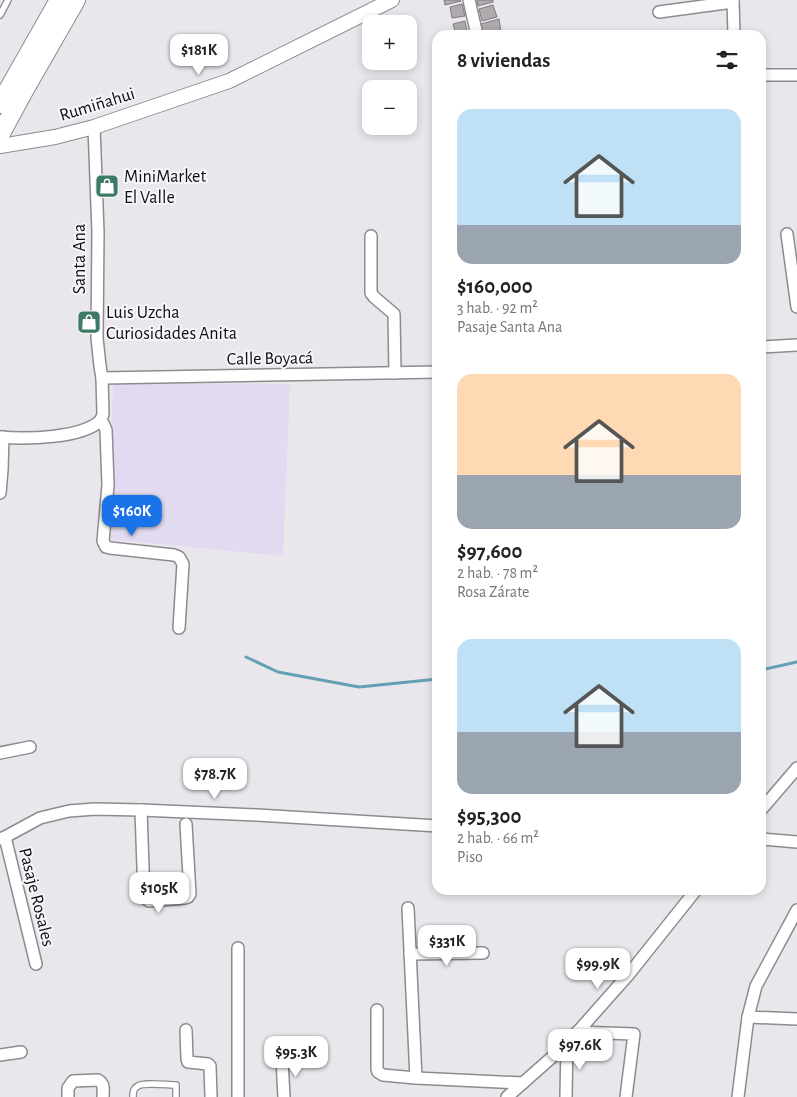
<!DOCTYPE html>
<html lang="es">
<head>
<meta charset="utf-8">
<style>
  body { margin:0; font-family:"Alegreya Sans",sans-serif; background:#f2f2f2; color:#222; height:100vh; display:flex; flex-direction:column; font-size:19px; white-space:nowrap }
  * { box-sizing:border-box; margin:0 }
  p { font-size:16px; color:#767676 }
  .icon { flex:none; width:28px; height:28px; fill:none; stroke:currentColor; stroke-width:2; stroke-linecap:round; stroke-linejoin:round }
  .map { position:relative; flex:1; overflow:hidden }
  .details { position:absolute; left:432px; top:30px; width:334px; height:865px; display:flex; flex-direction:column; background:#fff; border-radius:15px; box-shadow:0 2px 8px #0003 }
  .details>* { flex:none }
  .fabs { position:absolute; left:362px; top:15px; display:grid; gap:10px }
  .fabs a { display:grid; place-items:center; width:55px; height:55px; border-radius:10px; background:#fff; box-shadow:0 2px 8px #0003; font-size:25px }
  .price { position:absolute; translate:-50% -42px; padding:0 11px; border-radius:10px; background:#fff; color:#222; font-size:16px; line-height:32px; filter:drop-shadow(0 1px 2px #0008) }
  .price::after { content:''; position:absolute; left:50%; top:30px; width:15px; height:11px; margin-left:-8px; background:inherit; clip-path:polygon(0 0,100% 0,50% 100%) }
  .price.selected { background:#1a73e8; color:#fff }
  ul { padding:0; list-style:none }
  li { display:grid; align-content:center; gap:10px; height:265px; padding:0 25px }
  li span { display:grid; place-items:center; height:155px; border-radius:15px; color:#555 }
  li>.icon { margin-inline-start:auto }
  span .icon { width:90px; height:90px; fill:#fffc; stroke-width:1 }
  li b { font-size:21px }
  h2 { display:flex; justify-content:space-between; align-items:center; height:60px; padding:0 25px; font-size:21px }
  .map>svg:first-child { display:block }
  .education { fill:#e2daf0 }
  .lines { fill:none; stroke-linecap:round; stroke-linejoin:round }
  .stream { stroke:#64a0b4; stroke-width:3 }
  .building { fill:#aeaaad; stroke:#7e7a7d }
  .service-casing { stroke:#8d8b8f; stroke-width:8 }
  .minor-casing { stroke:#8d8b8f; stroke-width:14 }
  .tertiary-casing { stroke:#8d8b8f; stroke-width:16 }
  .primary-casing { stroke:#8d8b8f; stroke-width:20 }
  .service { stroke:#fff; stroke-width:5.5 }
  .minor { stroke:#fff; stroke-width:11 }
  .tertiary { stroke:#fff; stroke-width:14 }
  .primary { stroke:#fff; stroke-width:18 }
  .labels { text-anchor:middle; stroke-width:4; stroke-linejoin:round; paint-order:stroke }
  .street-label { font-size:18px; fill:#0f0e10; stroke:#f7f5f9 }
  .poi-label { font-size:18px; fill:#0f0e10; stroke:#f7f5f9; text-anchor:start }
</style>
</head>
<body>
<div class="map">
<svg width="797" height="1097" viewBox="0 0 797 1097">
  <rect width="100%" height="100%" fill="#e9e7ec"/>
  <polygon class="education" points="113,383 290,384 283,556 108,539"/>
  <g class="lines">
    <g class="stream">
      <polyline points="246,657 278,672 359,687 438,679"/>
      <polyline points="761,670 797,662"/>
    </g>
  </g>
  <g class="building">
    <polygon points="444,0 460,0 461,1 445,5"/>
    <polygon points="477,0 493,0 493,2 478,6"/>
    <polygon points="462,4 465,16 452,18 450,7"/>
    <polygon points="493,5 497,17 482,21 479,9"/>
    <polygon points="499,19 501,32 490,35 484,35 481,24"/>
    <polygon points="465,21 467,31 456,34 453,24"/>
  </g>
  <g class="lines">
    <g class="service-casing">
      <g id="service">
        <polyline points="0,15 8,0"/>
        <path d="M 133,1097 C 133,1092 133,1089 138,1086 C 144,1082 167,1085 176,1085 L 176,1097"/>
      </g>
    </g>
    <g class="minor-casing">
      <g id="minor">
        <polyline points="469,0 477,35"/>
        <polyline points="733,0 734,35"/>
        <polyline points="659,12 733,2"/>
        <polyline points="761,75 797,75"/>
        <polyline points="94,127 98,232 97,338 100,366 102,378 103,414 101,420"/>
        <polyline points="787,234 797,307"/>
        <polyline points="371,236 371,293 374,297 394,314 395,373"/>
        <polyline points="761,347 797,345"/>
        <polyline points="102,378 438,372"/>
        <polyline points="101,420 104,425 106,430 108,485 103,541 106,547 110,548 174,555 179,557 183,564 179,628"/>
        <path d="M 0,437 C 25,439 82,439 101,420"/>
        <polyline points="0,493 2,470 3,437"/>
        <polyline points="0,753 30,747"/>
        <polyline points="141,810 144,897 149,901 185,898 188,897 190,894 186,824"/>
        <polyline points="761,810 797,768"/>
        <polyline points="5,837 36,964"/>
        <polyline points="0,839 5,837 40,818 69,811 95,809 141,810 257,815 438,826"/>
        <polyline points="761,839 797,842"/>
        <polyline points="408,908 416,1078"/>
        <polyline points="238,948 238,1097"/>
        <polyline points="410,954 483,953"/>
        <polyline points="377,1010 377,1069 378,1072 383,1075 416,1078 523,1083"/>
        <polyline points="748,1017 797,1019"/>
        <polyline points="186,1030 187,1059 188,1062 208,1064 210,1066 211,1097"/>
        <polyline points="577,1032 634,1034 626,1097"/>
        <polyline points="0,1055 21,1052"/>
        <polyline points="282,1060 284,1097"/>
        <path d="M 68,1097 L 68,1088 L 73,1081 L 98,1080 C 105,1084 103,1090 103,1097"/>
        <polyline points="507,1097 567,1044 629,974 696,890"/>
        <polyline points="566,1097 567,1044"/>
        <polyline points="738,1097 748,1017 756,986 797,910"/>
      </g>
    </g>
    <g class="tertiary-casing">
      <polyline id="tertiary" points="0,146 55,137 94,127 229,81 392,0"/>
    </g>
    <g class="primary-casing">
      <g id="primary">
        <polyline points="0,104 59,0"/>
        <polyline points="0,135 25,89 76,0"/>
      </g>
    </g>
    <use href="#service" class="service"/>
    <use href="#minor" class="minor"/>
    <use href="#tertiary" class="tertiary"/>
    <use href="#primary" class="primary"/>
  </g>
  <defs>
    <g id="shop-square" transform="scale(1.25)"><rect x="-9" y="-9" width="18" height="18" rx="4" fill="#3c7966" stroke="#f7f5f9"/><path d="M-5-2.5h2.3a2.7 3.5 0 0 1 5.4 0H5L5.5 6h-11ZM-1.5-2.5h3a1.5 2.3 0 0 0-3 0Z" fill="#fff"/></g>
  </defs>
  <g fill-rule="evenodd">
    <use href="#shop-square" x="107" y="186"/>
    <use href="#shop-square" x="89" y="322"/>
  </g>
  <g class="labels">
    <g class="street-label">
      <text transform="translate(97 104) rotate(-17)" y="6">Rumiñahui</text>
      <text transform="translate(79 259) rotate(-90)" y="6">Santa Ana</text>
      <text transform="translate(270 358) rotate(-1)" y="6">Calle Boyacá</text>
      <text transform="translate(37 897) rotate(76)" y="6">Pasaje Rosales</text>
    </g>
    <g class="poi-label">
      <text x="124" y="182">MiniMarket<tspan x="124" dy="21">El Valle</tspan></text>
      <text x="106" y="318">Luis Uzcha<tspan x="106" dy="21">Curiosidades Anita</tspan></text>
    </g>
  </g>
</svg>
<div class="fabs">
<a>+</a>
<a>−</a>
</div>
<b class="price" style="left:199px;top:76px">$181K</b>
<b class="price selected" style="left:132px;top:537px">$160K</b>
<b class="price" style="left:215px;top:800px">$78.7K</b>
<b class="price" style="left:159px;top:914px">$105K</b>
<b class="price" style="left:447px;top:967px">$331K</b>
<b class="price" style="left:598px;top:990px">$99.9K</b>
<b class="price" style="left:580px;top:1071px">$97.6K</b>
<b class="price" style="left:296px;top:1078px">$95.3K</b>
<section class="details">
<h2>8 viviendas<svg class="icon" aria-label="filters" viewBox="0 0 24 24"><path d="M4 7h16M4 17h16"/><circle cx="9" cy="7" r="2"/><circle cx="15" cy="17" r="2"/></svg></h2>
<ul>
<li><span style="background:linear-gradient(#bfe0f5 75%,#9aa5b1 0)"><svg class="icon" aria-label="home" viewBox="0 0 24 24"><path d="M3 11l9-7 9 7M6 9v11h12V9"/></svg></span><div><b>$160,000</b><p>3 hab. · 92 m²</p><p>Pasaje Santa Ana</p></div></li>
<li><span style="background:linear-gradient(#ffd9b3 65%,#9aa5b1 0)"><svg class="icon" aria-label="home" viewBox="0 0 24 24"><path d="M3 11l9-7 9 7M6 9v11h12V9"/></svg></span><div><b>$97,600</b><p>2 hab. · 78 m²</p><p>Rosa Zárate</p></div></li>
<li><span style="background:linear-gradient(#bfe0f5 60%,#9aa5b1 0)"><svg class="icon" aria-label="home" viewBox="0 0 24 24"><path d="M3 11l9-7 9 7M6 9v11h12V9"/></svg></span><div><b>$95,300</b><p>2 hab. · 66 m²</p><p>Piso</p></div></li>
</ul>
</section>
</div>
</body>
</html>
